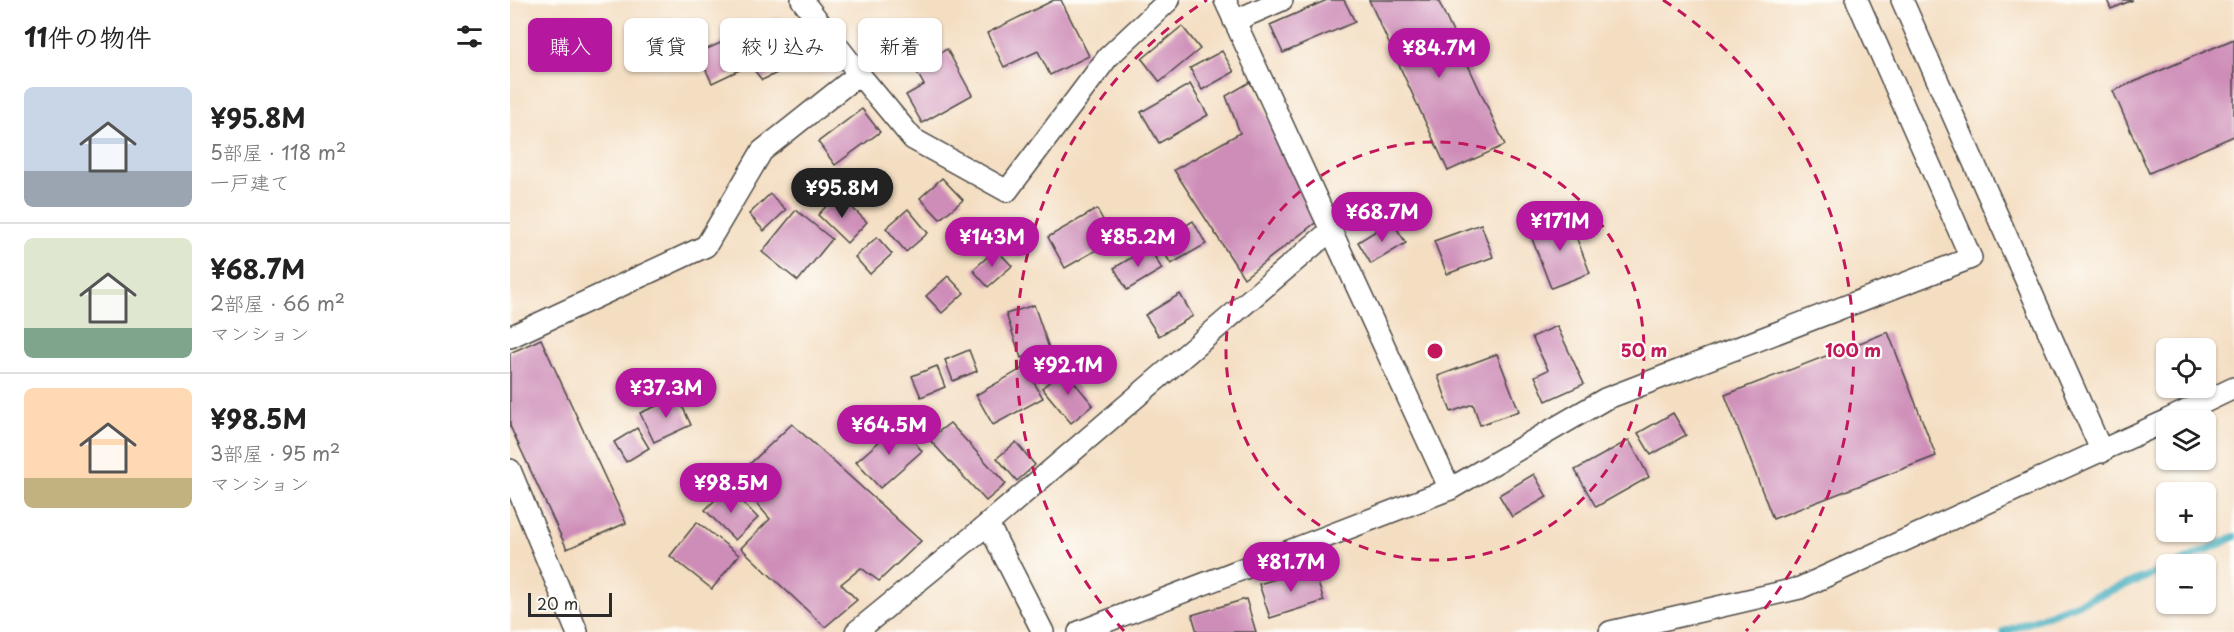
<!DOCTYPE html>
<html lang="ja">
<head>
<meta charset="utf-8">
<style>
  body { margin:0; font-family:"Playpen Sans","Klee One",sans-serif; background:#f2f2f2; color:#222; height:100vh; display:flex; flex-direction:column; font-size:22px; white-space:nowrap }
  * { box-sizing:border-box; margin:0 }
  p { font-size:20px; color:#767676 }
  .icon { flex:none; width:33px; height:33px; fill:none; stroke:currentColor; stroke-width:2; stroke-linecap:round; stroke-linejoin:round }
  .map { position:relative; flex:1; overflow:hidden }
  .sheet { display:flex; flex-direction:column; background:#fff; width:510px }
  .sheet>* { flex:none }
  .hud { position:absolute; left:18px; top:18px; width:570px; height:54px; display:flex; gap:12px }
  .controls { position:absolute; left:1646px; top:338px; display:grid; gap:12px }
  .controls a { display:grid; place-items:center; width:60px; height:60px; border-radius:9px; background:#fff; box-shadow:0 2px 4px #0004; font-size:30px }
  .scale { position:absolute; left:18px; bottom:15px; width:84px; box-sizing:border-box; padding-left:6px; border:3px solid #2b2b2b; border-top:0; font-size:16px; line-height:21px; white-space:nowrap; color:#2b2b2b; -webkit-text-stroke:4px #fdfcf7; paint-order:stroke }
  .price { position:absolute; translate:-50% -51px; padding:0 14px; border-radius:21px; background:#b5179e; color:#fff; font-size:20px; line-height:39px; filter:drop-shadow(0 2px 3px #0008) }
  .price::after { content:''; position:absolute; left:50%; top:36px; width:18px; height:14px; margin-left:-9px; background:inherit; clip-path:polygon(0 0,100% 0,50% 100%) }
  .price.active { background:#222; color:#fff }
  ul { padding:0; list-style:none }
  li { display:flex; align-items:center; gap:18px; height:150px; padding:0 24px }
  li+li { border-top:2px solid #e0e0e0 }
  li span { display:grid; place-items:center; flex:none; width:168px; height:120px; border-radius:9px; color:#555 }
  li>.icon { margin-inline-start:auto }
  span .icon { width:72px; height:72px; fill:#fffc; stroke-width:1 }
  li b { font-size:26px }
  h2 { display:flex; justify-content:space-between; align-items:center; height:72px; padding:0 24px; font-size:26px }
  .chip { padding:0 21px; border-radius:9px; background:#fff; box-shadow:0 2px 4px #0004; font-size:21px; line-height:54px }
  .chip.active { background:#b5179e; color:#fff }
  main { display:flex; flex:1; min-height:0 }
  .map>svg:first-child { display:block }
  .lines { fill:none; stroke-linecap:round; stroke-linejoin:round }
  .stream { stroke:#3facbd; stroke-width:8 }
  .building { fill:#ce8db8 }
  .minor-casing { stroke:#494642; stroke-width:24 }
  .minor { stroke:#fff; stroke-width:21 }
  .ring { fill:none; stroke:#c2185b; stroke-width:3; stroke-dasharray:10 8 }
  .centre { fill:#c2185b; stroke:#fdfcf7; stroke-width:3 }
  .ring-label { font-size:18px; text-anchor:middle; font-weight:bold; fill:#c2185b; stroke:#fdfcf7; stroke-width:4.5; stroke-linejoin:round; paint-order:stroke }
</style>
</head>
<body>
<main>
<section class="sheet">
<h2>11件の物件<svg class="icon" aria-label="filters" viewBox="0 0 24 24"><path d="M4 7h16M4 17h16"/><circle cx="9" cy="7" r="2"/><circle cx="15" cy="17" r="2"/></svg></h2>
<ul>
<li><span style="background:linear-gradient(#c9d6e8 70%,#9aa5b1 0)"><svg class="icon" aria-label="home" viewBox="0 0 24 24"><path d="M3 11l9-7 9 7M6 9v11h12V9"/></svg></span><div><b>¥95.8M</b><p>5部屋 · 118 m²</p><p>一戸建て</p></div></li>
<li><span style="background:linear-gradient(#dfe7d0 75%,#7fa58c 0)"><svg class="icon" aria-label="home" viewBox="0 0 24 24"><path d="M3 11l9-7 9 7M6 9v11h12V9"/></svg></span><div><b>¥68.7M</b><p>2部屋 · 66 m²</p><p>マンション</p></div></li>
<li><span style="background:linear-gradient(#ffd9b3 75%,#c2b280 0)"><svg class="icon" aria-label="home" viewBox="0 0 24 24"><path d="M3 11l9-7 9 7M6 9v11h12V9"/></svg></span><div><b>¥98.5M</b><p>3部屋 · 95 m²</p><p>マンション</p></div></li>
</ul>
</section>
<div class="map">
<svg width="1724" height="632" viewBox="0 0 1724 632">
  <rect width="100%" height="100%" fill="#fdfcf7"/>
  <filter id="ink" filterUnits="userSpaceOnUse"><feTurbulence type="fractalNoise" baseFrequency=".0167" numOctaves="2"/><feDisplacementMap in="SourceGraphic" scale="12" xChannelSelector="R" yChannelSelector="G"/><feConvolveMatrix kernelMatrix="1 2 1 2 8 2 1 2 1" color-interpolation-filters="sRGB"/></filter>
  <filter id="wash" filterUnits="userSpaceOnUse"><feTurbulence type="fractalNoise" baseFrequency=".008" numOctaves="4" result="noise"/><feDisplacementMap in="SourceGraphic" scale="24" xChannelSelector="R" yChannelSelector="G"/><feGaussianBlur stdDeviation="1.35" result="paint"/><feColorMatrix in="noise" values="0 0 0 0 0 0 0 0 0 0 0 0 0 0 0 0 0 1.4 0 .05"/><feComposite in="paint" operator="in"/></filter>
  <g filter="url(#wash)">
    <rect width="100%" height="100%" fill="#f4dec2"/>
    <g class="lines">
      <g class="stream">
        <polyline points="1667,564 1724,537"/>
        <polyline points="1494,632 1656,569"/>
      </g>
    </g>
    <g id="blocks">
      <g class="building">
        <polygon points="544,0 551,0 579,56 540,75 528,51 494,67 477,33"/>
        <polygon points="817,0 834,0 845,22 773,53 760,25"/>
        <polygon points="859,0 928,0 995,145 938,171"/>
        <polygon points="1597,0 1623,0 1601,9"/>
        <polygon points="268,17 289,63 252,80 240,65 202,83 188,53"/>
        <polygon points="672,26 690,49 650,82 632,59"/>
        <polygon points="1724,39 1724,136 1639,173 1603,91"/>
        <polygon points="437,49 462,95 412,123 396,95 414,85 404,67"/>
        <polygon points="712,51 724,72 692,90 680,68"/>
        <polygon points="740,82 809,220 734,278 664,170 730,133 716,96"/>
        <polygon points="680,84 698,115 649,143 631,112"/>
        <polygon points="352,109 370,132 325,165 308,142"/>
        <polygon points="432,178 453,200 430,219 410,198"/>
        <polygon points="260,194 276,210 254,231 239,214"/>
        <polygon points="328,194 357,222 337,243 308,215"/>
        <polygon points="398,209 418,233 396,252 376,228"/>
        <polygon points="587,209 604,240 555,268 538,237"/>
        <polygon points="286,210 322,239 288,281 252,252"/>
        <polygon points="1058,215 1080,273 1041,288 1019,231"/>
        <polygon points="683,221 696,244 661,264 648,242"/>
        <polygon points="882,221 896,243 861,264 848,242"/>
        <polygon points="971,224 983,257 937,274 924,241"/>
        <polygon points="367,237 382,254 360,274 345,257"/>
        <polygon points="639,247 652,269 617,290 604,268"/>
        <polygon points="486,249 502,266 478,287 463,270"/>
        <polygon points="438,276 454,293 432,313 416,296"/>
        <polygon points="670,294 683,316 649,336 635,315"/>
        <polygon points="524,305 539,348 511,358 496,314"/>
        <polygon points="1047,326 1074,384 1036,401 1025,376 1038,370 1022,337"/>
        <polygon points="1378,332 1426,456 1263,519 1215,395"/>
        <polygon points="31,339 116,523 57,549 0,426 0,353"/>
        <polygon points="459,350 467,371 443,381 435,360"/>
        <polygon points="987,354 1009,411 970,425 963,404 941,412 928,376"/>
        <polygon points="427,366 435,387 411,397 402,376"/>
        <polygon points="515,367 533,398 483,425 466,395"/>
        <polygon points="554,370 583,405 561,423 532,388"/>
        <polygon points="168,397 181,425 144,442 130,413"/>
        <polygon points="1163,413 1176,435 1141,455 1128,433"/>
        <polygon points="440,423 496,484 476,501 419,439"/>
        <polygon points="282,424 411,541 369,581 351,568 331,584 347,600 315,627 231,548 260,519 225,478"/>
        <polygon points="389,424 412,451 370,488 346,462"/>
        <polygon points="127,428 139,448 116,462 104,442"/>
        <polygon points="1119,440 1139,477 1086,507 1065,470"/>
        <polygon points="506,442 525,465 507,481 487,458"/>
        <polygon points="1024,474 1037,497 1002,517 989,495"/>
        <polygon points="218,487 248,518 225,540 195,510"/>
        <polygon points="187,522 229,555 202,589 160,556"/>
        <polygon points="803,568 814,601 760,618 749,584"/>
        <polygon points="736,599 746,632 687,632 682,615"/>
      </g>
    </g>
  </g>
  <g filter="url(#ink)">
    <use href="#blocks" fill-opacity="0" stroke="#494642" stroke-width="1.5"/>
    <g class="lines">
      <g class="minor-casing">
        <g id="minor">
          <polyline points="715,0 940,489 1095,399 1461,258 1347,0"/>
          <polyline points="1392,0 1592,452"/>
          <polyline points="724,21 772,0"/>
          <polyline points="349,74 403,139 497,191 598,57 659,0"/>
          <polyline points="0,337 196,246 252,151 349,74 292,0"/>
          <polyline points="1657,420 1724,388"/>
          <polyline points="0,470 67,632"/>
          <polyline points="478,524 533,632"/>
          <polyline points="346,632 478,524 820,231"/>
          <polyline points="569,632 940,489"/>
          <polyline points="1100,632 1290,588 1656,421"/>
        </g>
      </g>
      <use href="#minor" class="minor"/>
    </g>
  </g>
  <g class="ring">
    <circle cx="925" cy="351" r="209"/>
    <path d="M614 631A418 418 0 0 1 697 0M1153 0A418 418 0 0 1 1236 631"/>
  </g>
  <circle cx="925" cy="351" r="9" class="centre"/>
  <g class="ring-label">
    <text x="1134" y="357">50 m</text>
    <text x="1343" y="357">100 m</text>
  </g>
</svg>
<div class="controls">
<a><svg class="icon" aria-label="locate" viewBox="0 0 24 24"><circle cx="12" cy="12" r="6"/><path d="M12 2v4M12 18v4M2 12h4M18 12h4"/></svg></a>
<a><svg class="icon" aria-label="layers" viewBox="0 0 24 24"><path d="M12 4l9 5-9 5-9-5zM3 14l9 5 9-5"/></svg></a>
<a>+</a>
<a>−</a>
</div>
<div class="scale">20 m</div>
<b class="price" style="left:929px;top:79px">¥84.7M</b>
<b class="price active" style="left:332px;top:219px">¥95.8M</b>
<b class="price" style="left:872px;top:243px">¥68.7M</b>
<b class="price" style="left:1050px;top:252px">¥171M</b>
<b class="price" style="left:482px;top:268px">¥143M</b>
<b class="price" style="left:628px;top:268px">¥85.2M</b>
<b class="price" style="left:558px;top:396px">¥92.1M</b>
<b class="price" style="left:156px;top:419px">¥37.3M</b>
<b class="price" style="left:379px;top:456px">¥64.5M</b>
<b class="price" style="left:221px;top:514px">¥98.5M</b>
<b class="price" style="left:781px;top:593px">¥81.7M</b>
<div class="hud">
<a class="chip active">購入</a>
<a class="chip">賃貸</a>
<a class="chip">絞り込み</a>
<a class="chip">新着</a>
</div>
</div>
</main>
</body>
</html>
